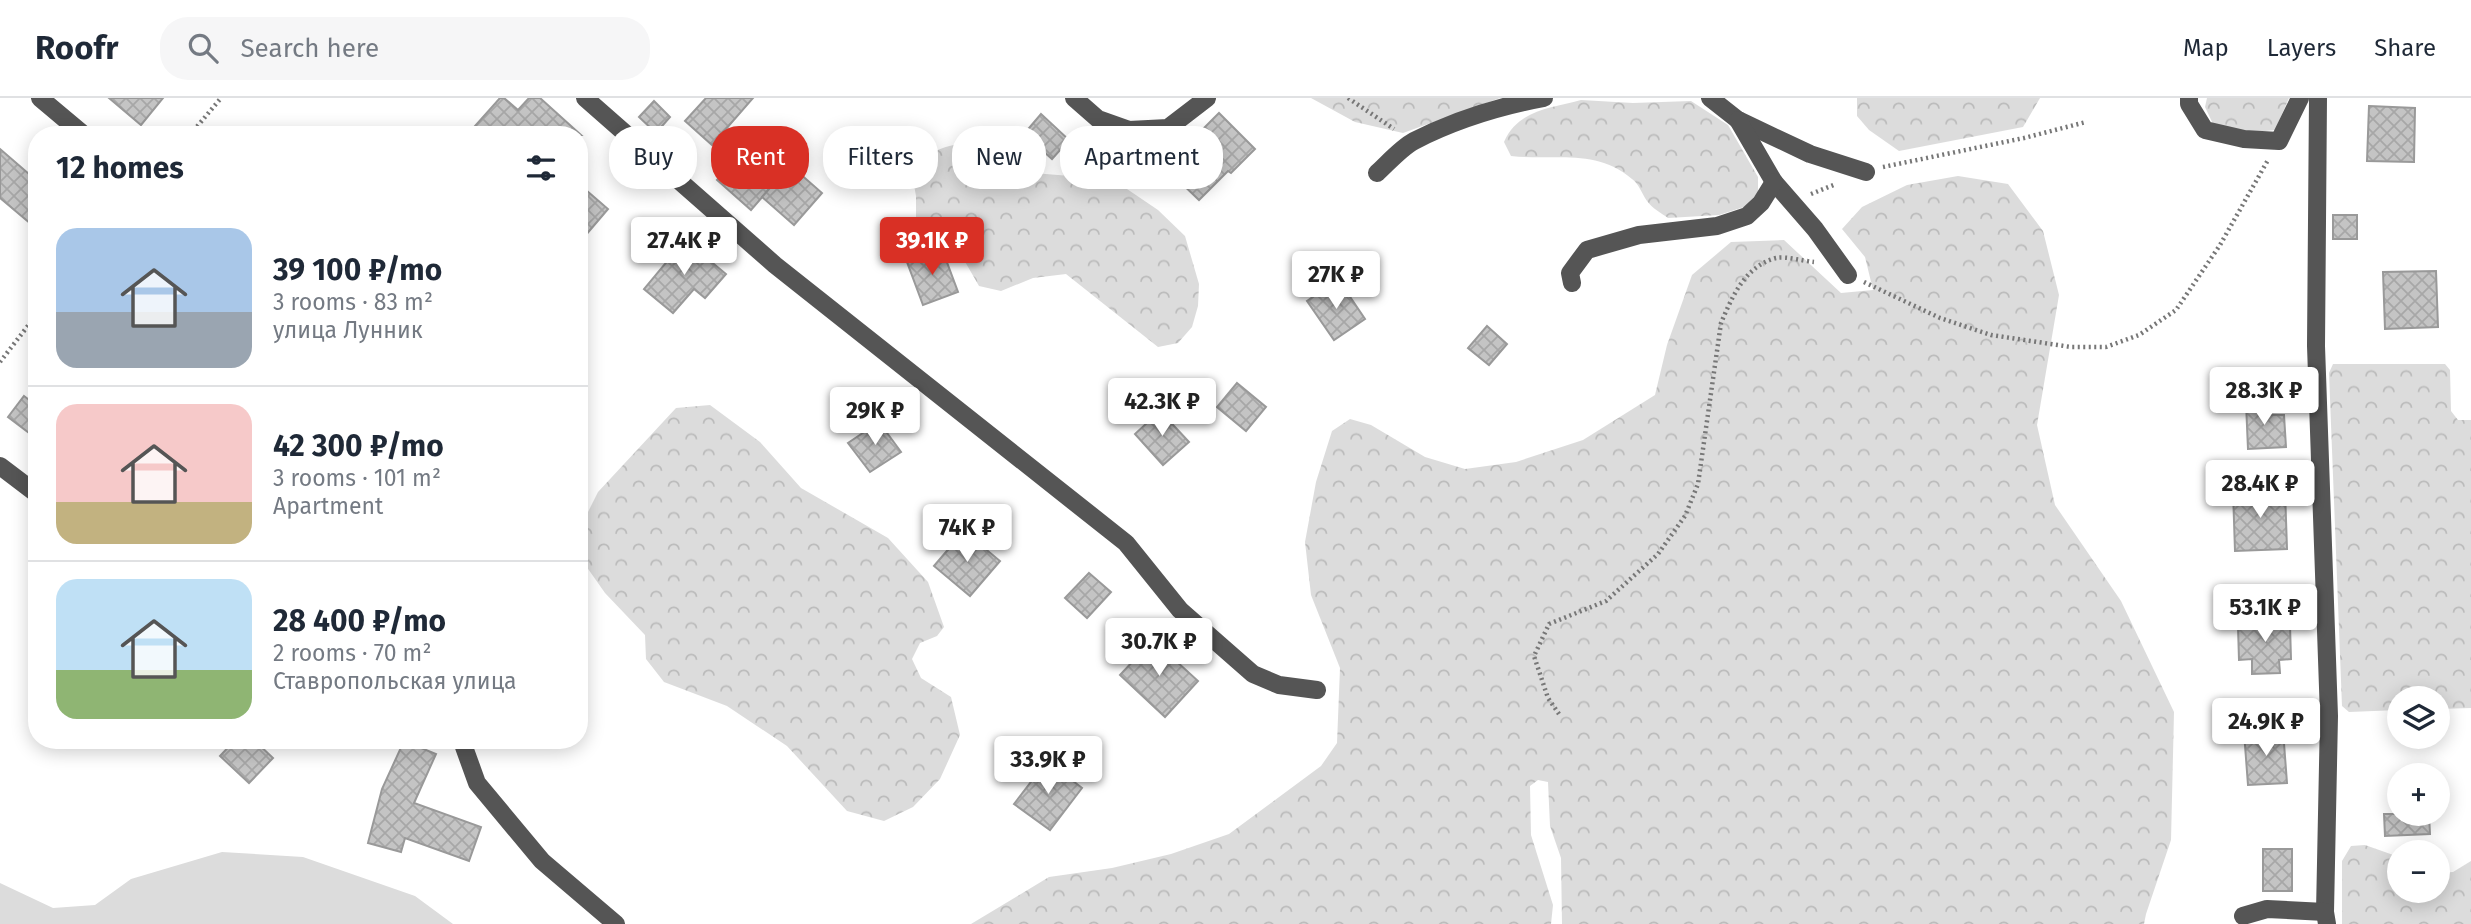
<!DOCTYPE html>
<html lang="en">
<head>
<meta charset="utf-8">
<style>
  body { margin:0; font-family:"Fira Sans",sans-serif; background:#f6f6f7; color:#1f2937; height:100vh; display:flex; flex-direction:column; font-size:26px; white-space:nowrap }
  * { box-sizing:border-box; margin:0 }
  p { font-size:23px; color:#747a83 }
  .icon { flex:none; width:38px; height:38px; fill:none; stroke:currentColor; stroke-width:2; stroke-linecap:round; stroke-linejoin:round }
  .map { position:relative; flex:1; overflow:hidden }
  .side { position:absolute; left:28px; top:28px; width:560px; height:623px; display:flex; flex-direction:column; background:#fff; border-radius:28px; box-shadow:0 4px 18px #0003 }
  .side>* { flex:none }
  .guide { position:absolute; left:609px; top:28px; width:665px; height:63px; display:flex; gap:14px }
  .fabs { position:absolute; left:2387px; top:588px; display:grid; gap:14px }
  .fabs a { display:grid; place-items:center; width:63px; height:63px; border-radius:50%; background:#fff; box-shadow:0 4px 18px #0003; font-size:35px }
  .price { position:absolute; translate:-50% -60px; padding:0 16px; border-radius:7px; background:#fff; color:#222; font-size:23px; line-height:46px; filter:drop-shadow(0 2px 4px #0008) }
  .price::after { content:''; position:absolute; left:50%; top:42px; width:21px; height:16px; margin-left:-10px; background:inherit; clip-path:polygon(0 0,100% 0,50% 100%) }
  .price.active { background:#d93025; color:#fff }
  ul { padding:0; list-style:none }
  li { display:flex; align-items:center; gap:21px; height:175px; padding:0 28px }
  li+li { border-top:2px solid #e0e1e3 }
  li span { display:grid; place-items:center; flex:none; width:196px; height:140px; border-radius:21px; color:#555 }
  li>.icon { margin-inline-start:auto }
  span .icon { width:84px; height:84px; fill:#fffc; stroke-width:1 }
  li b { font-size:30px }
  h2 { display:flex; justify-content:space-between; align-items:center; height:84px; padding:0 28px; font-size:30px }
  .tag { padding:0 24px; border-radius:28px; background:#fff; box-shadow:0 4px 18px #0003; font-size:24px; line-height:63px }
  .tag.active { background:#d93025; color:#fff }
  header { display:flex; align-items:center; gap:42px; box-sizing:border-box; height:98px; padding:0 35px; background:#fff; border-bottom:2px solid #e0e1e3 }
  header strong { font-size:33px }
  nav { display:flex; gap:38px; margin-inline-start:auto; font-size:24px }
  .search { width:490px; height:63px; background:#f6f6f7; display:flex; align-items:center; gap:18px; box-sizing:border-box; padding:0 24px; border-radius:28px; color:#747a83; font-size:26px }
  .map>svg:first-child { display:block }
  .grass { fill:#dcdcdc }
  .forest { fill:url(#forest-crowns) }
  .building { fill:url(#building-cross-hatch); stroke:#999; stroke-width:2 }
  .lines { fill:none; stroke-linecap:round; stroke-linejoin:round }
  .path { stroke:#777; stroke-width:4.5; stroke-dasharray:2 3.5; stroke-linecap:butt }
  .minor { stroke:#555; stroke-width:18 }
</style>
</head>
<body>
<header>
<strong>Roofr</strong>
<div class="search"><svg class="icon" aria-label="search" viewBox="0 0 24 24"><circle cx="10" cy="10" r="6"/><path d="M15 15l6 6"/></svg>Search here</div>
<nav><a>Map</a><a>Layers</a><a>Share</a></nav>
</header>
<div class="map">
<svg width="2471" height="826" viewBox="0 0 2471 826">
  <defs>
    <pattern id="forest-crowns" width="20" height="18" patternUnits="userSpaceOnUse" patternTransform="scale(1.75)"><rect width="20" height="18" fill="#dcdcdc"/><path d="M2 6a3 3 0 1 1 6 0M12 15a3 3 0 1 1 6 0" fill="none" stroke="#bbb"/></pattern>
    <pattern id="building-cross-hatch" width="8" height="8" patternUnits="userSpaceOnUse" patternTransform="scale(1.75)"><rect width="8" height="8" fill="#c4c4c4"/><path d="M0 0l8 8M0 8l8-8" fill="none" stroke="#a7a7a7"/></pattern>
  </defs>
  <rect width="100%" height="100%" fill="#fff"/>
  <polygon class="grass" points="222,754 303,759 415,798 453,826 0,826 0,785 53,810 95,807 131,781"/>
  <g class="forest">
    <polygon points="1311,0 1500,0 1403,35 1355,24"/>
    <polygon points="1857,0 2040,0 2023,29 1899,53 1869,32 1857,18"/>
    <polygon points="2207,0 2289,0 2275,32 2246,35 2213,26 2205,9"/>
    <path d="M 1581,2 L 1633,5 L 1691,3 L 1728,27 L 1758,79 L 1758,94 L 1747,108 L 1719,117 L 1668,120 C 1661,115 1652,110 1647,103 C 1642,96 1639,86 1632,81 C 1596,50 1554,63 1511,58 L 1504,44 C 1518,12 1551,10 1581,2 Z"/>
    <path d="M 968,44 L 984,46 L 1033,75 L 1083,79 L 1111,84 L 1127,91 L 1158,112 L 1185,138 L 1199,186 L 1198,208 L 1192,229 L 1178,245 L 1158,249 L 1066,176 L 1033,180 L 1001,193 L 979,188 L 960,155 L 916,123 L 916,98 L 912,76 C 930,51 939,50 968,44 Z"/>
    <polygon points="1958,78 2008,86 2043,133 2059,197 2037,327 2055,407 2121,503 2174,614 2171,742 2146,816 2144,826 1562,826 1561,760 1550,728 1548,684 1538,682 1530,688 1531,737 1553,807 1551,826 971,826 1049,779 1112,770 1171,756 1229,736 1321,668 1337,645 1340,570 1311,497 1305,444 1316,384 1332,333 1350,321 1371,327 1425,359 1465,371 1516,364 1583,342 1655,297 1667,247 1692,177 1731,144 1784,142 1841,195 1873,192 1865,159 1842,131 1862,109 1907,87"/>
    <polygon points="2333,266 2445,266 2450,272 2451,313 2458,322 2471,322 2471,610 2438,611 2438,600 2399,600 2399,612 2349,614 2342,608 2329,275"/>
    <polygon points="710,307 760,344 801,390 888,440 928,484 944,529 937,538 920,545 912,561 921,580 951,599 960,637 940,681 913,709 884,723 847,713 787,648 727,608 664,584 646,561 645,537 605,495 579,458 579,432 598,394 676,310"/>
    <polygon points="2365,747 2399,759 2399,793 2438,793 2438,775 2453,774 2471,763 2471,826 2342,826 2342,763 2351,748"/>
  </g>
  <g class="building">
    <polygon points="109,0 163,0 141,27"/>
    <polygon points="500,0 504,0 518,12 529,0 540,0 581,37 467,37"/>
    <polygon points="706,0 753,0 712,47 685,23"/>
    <polygon points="654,3 670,19 656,35 639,19"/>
    <polygon points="2369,8 2415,10 2414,64 2367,63"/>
    <polygon points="1219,15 1255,51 1231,75 1228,73 1199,102 1176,80 1206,50 1195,39"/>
    <polygon points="1041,16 1069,42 1052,61 1024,36"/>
    <polygon points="0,51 37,83 37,131 0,100"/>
    <polygon points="737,59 771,89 751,112 717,82"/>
    <polygon points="790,67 822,95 794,127 762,99"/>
    <polygon points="579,86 608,111 579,145"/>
    <rect x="2333" y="117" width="24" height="24"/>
    <polygon points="685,142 726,176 705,200 694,191 673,215 644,191"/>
    <polygon points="942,151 958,194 923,207 907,164"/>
    <polygon points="2436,173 2438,229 2385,231 2383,174"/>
    <polygon points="1330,187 1334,193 1342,187 1365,221 1334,242 1307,203"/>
    <polygon points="1487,228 1507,246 1489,267 1468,250"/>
    <polygon points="1237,285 1266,309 1246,333 1217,309"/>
    <polygon points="24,298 37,308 37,341 8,319"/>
    <polygon points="2270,304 2270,317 2284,317 2286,349 2248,351 2246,305"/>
    <polygon points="1160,313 1189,344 1163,367 1135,336"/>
    <polygon points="879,324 901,354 870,374 848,345"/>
    <polygon points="2285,392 2287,451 2235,453 2233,393"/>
    <polygon points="964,433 1000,463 970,498 934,468"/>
    <polygon points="1089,475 1111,494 1087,520 1065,500"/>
    <polygon points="2250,516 2276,516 2276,528 2290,527 2291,561 2279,562 2280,575 2252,576 2252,561 2239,562 2238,529 2250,529"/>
    <polygon points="1153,542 1198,583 1165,619 1120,577"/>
    <polygon points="2283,632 2287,685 2248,687 2244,634"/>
    <polygon points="235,642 254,642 273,660 249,685 220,658"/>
    <polygon points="404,643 436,656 414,705 481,729 469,763 405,740 401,754 368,745 382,691"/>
    <polygon points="1047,663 1082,690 1050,732 1014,706"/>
    <polygon points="2384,716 2429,716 2430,736 2385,738"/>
    <rect x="2263" y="751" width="29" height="42"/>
  </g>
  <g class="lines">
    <g class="path">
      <polyline points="1348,0 1394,31"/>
      <polyline points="190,37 221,0"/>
      <polyline points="1883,69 2024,40 2086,24"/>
      <polyline points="1811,96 1836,86"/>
      <polyline points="1864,184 1940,220 1991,237 2071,249 2106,249 2139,237 2176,212 2220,147 2268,62"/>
      <polyline points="0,264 37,216"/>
      <path d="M 1559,616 L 1548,600 L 1534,558 L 1549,526 L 1606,503 L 1658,456 L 1685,418 L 1698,386 L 1721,225 C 1732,199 1745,168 1776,160 C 1786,158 1803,163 1814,164"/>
    </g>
    <g class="minor">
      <polyline points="40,0 84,37"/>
      <polyline points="585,0 775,167 1126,445 1180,512 1253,576 1279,587 1317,592"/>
      <polyline points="1074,0 1098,21 1129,32 1168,30 1207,0"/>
      <polyline points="1710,0 1738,22 1810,56 1866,74"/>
      <polyline points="2189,0 2189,6 2205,32 2244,41 2279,43 2300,0"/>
      <polyline points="2318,0 2316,248 2329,618 2325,814 2327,826"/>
      <polyline points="1738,22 1774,84 1815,131 1848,177"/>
      <path d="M 1377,75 C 1388,65 1401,50 1414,43 C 1453,23 1501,8 1544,0"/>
      <polyline points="1572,185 1570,175 1587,152 1639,137 1717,128 1747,118 1761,105 1774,84"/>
      <polyline points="0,368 37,396"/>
      <polyline points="464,642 464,649 477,685 542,763 616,826"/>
      <polyline points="2243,818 2267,811 2325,814"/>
    </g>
  </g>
</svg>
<div class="fabs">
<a><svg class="icon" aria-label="layers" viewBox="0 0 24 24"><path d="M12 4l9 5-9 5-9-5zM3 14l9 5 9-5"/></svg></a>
<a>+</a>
<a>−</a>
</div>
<b class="price" style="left:684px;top:179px">27.4K ₽</b>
<b class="price active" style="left:932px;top:179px">39.1K ₽</b>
<b class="price" style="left:1336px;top:213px">27K ₽</b>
<b class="price" style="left:2264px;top:329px">28.3K ₽</b>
<b class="price" style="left:1162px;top:340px">42.3K ₽</b>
<b class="price" style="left:875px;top:349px">29K ₽</b>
<b class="price" style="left:2260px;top:422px">28.4K ₽</b>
<b class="price" style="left:967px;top:466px">74K ₽</b>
<b class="price" style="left:2265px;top:546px">53.1K ₽</b>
<b class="price" style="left:1159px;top:580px">30.7K ₽</b>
<b class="price" style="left:2266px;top:660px">24.9K ₽</b>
<b class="price" style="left:1048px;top:698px">33.9K ₽</b>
<div class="guide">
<a class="tag">Buy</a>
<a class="tag active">Rent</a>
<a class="tag">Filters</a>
<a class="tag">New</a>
<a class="tag">Apartment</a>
</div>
<section class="side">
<h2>12 homes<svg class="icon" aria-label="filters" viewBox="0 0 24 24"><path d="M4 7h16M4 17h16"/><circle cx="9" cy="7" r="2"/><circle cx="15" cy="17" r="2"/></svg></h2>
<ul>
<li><span style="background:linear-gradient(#a9c7e8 60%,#9aa5b1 0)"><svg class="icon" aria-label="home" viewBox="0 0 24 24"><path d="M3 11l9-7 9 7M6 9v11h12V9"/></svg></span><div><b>39 100 ₽/mo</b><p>3 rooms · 83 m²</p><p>улица Лунник</p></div></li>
<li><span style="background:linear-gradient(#f6c9c9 70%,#c2b280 0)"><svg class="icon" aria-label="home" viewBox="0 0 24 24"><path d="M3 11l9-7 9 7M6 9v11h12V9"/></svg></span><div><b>42 300 ₽/mo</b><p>3 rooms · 101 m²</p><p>Apartment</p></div></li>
<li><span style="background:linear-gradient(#bfe0f5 65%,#8fb573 0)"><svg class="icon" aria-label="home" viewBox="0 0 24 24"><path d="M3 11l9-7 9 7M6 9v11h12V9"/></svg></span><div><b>28 400 ₽/mo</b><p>2 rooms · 70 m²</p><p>Ставропольская улица</p></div></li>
</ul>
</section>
</div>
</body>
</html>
